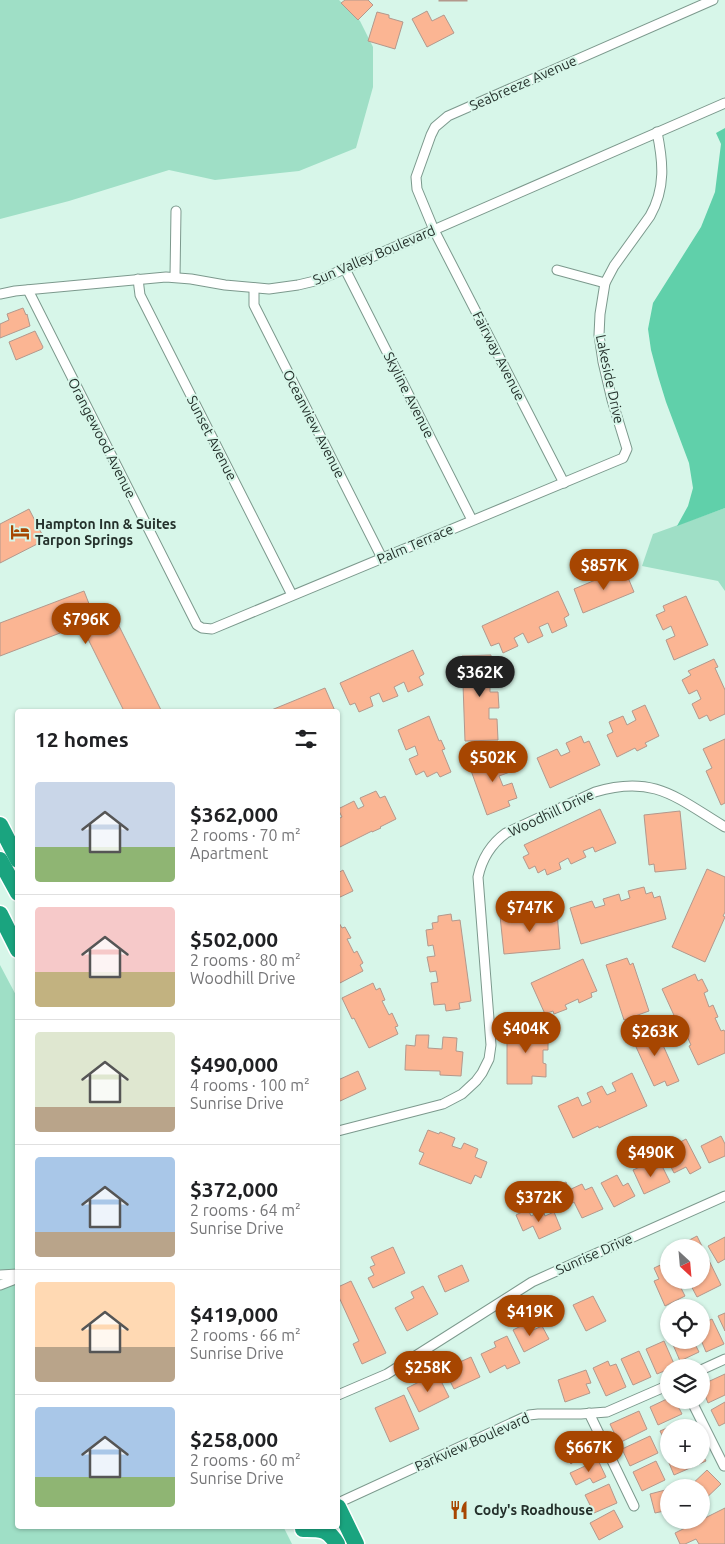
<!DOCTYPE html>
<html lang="en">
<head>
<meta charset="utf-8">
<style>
  body { margin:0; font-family:Ubuntu,sans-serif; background:#f6f6f6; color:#202124; height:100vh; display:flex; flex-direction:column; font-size:19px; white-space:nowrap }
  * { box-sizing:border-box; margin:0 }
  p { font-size:16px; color:#757577 }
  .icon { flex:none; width:28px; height:28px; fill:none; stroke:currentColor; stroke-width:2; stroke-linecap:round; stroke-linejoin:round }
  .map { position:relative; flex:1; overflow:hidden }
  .drawer { position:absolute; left:15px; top:709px; width:325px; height:820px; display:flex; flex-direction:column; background:#fff; border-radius:5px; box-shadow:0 1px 4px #0004 }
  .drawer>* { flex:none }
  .needle { width:32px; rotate:154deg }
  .controls { position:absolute; left:660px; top:1239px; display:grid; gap:10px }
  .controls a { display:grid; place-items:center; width:50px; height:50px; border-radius:50%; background:#fff; box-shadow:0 1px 4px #0004; font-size:25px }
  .price { position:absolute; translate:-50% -42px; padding:0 11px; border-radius:18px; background:#a74601; color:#fff; font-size:16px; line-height:32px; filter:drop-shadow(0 1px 2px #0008) }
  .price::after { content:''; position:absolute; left:50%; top:30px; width:15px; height:11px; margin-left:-8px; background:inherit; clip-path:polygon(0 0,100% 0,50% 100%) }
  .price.active { background:#222; color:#fff }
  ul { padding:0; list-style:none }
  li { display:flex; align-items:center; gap:15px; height:125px; padding:0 20px }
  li+li { border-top:1px solid #e0e0e0 }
  li span { display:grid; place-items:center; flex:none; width:140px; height:100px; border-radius:5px; color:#555 }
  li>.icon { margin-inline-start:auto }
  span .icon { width:60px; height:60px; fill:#fffc; stroke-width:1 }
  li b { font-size:21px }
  h2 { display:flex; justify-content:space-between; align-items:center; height:60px; padding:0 20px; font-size:21px }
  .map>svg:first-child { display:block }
  .green { fill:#9fdfc6 }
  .water { fill:#60d0aa }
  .building { fill:#fbb593; stroke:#b3988c }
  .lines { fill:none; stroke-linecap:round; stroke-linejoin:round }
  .street-casing { stroke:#7c998d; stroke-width:11 }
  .highway-casing { stroke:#fff; stroke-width:19 }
  .street { stroke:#fff; stroke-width:9 }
  .highway { stroke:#1aa47f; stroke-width:16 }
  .labels { text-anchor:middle; stroke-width:4; stroke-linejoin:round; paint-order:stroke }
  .street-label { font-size:14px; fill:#24302b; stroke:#d7f6e9 }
  .poi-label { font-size:14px; font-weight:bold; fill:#24302b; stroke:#d7f6e9; text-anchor:start }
</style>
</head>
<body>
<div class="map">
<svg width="725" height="1544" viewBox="0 0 725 1544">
  <rect width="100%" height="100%" fill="#d7f6e9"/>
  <g class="green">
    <polygon points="0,0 339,0 360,21 373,47 373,87 356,148 299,171 215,180 169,170 69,201 0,219"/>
    <polygon points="725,508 725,591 718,581 642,566 653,534"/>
    <polygon points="0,965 18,999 18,1526 283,1526 292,1544 0,1544"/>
  </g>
  <polygon class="water" points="725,128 725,508 677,526 688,506 693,488 689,463 666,402 658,376 651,350 648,329 653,303 701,227 715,192 721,144 716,133"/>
  <g class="building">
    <polygon points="345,0 368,0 373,5 358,20 341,3"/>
    <rect x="439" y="0" width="28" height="1"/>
    <polygon points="427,11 432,21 444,15 454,33 427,47 412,19"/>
    <polygon points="377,12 389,15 389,18 403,22 395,49 368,41"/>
    <polygon points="23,308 26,315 27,314 30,326 0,338 0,324 9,320 7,314"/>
    <polygon points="35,331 43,347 42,349 16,360 9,342"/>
    <polygon points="29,509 45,540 0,563 0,524"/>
    <polygon points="624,568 634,592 583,613 574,589"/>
    <polygon points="84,591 93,614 109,606 161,710 124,711 81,625 0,656 0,623"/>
    <polygon points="558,591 569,615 564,618 567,626 552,633 548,623 539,627 543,636 528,643 523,633 514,638 518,646 503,653 499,643 491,646 482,626"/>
    <polygon points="686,596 708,645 674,660 666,640 675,636 671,626 663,630 656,615 665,611 663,606"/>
    <polygon points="413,650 424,674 419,677 423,685 408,692 404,682 394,687 398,696 383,702 379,693 370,697 373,706 359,712 355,703 350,705 340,683"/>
    <polygon points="491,655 491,665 500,665 500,681 490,682 490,692 498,692 499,708 489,708 489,719 497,719 498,740 465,741 462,656"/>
    <polygon points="714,659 718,667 715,668 725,690 725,714 710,721 707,715 699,719 692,704 701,699 697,690 689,694 682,680 691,675 688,671"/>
    <polygon points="325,688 335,711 269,711"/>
    <polygon points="645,705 659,736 645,743 647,746 637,751 635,748 617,757 607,735 613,732 609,722 623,716 627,725 636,720 632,711"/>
    <polygon points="429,716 439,741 441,740 445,749 442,750 451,772 440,777 437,772 427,777 424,771 416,775 409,759 418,755 415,746 406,750 398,730"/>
    <polygon points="581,736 584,743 589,741 600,765 550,788 537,758 557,749 561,756 570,752 566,743"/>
    <polygon points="725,739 725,803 721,805 706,771 712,768 703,749"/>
    <polygon points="503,752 510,772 499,776 503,786 512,783 517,798 508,801 510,806 487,815 469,765"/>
    <polygon points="376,791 380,798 385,796 396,819 380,827 381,828 372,832 372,831 338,848 338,819 342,817 338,809 354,801 358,809 364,806 360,798"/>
    <polygon points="600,809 616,843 595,852 593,847 583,851 586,857 571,864 568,858 559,863 561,869 547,875 545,869 538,873 535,866 529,869 523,857 529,854 524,845"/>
    <polygon points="680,811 686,869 655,872 654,864 649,865 644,815"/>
    <polygon points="707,869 725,877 725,912 723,916 725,917 705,962 672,947"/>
    <polygon points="343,870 353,891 338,898 338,873"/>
    <polygon points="644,887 646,894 652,892 654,898 660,896 666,919 581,944 570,908 592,901 595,908 605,905 603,899 619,894 621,901 630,898 628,891"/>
    <polygon points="557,912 560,949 504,954 500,916 522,914 523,921 535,920 534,914"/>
    <polygon points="451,914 452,921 460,920 471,1001 459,1003 460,1009 446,1011 445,1004 434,1005 431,983 438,982 436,971 430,972 427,957 435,956 433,945 428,946 426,930 433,929 432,923 438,922 438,916"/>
    <polygon points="338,921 342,928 345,927 351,938 347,939 354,953 357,951 363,963 360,965 363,971 338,984"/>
    <polygon points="627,958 630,965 633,963 649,1011 624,1020 606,965"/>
    <polygon points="583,959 597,991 591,993 592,997 579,1003 578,999 565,1005 567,1009 554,1014 553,1011 545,1014 531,983"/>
    <polygon points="695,974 698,981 702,979 708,991 704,993 709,1007 713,1005 718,1017 715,1018 721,1031 724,1030 725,1032 725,1053 698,1065 689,1046 691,1045 686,1034 683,1035 662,989"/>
    <polygon points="373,983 376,990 380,988 385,1000 382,1001 389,1015 392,1013 398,1026 395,1027 398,1034 369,1048 354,1018 352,1019 342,998"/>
    <polygon points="654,1025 679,1081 667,1086 665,1081 654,1086 631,1036"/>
    <polygon points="507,1028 548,1028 548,1050 543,1050 543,1063 546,1064 546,1077 532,1076 532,1084 507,1084"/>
    <polygon points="416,1035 429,1035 428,1048 442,1049 443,1037 457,1038 456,1051 463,1052 461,1076 440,1075 440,1071 405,1070 406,1045 415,1046"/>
    <polygon points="358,1071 366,1089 338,1102 338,1080"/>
    <polygon points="632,1073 647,1106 599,1128 598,1126 573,1138 558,1106 578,1097 582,1106 591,1102 587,1093 602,1086 607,1095 616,1091 612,1083"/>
    <polygon points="428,1130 439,1134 440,1132 455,1138 452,1146 461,1149 464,1143 478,1149 475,1157 487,1162 481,1178 475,1175 471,1184 419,1164 424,1153 419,1151"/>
    <polygon points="721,1136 725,1144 725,1156 709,1163 701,1146"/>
    <polygon points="686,1139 701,1168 690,1174 686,1167 674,1173 663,1151"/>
    <polygon points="649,1163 653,1170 662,1166 670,1182 644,1194 633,1170"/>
    <polygon points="617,1175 623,1186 628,1183 635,1196 614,1207 601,1183"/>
    <polygon points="566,1182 569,1190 582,1184 585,1190 592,1187 603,1209 582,1218 574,1202 565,1207 555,1187"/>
    <polygon points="528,1209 531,1216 543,1210 545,1216 554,1212 561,1229 539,1239 533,1226 523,1231 516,1215"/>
    <polygon points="697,1236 721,1285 697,1297 688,1280 701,1280 701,1248 679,1248 678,1246"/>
    <polygon points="725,1237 725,1259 718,1263 708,1246"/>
    <polygon points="393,1247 405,1273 373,1288 368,1278 374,1275 370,1267 375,1265 371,1257"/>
    <polygon points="669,1261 669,1280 677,1280 685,1296 665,1306 654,1281 659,1279 654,1268"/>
    <polygon points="462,1265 469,1281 445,1292 438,1276"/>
    <polygon points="351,1281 386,1353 362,1364 353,1344 359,1341 338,1295 338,1287"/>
    <polygon points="423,1286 438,1314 407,1331 395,1308 414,1298 411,1292"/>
    <polygon points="593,1296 606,1321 586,1331 573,1305"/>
    <polygon points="725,1313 725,1331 718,1316"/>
    <polygon points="712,1319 724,1344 706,1352 701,1340 701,1324"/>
    <polygon points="527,1323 531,1331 542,1326 549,1339 524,1352 513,1330"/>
    <polygon points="507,1336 520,1363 507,1369 505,1365 490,1373 481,1354 496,1347 494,1342"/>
    <polygon points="671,1340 693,1340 699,1352 680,1361"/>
    <polygon points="664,1341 675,1366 669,1368 669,1369 657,1374 646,1349"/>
    <polygon points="639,1351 651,1377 633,1385 621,1359"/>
    <polygon points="471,1357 480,1377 454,1389 444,1369"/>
    <polygon points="608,1361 610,1366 616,1364 626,1387 606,1396 593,1368"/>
    <polygon points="586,1370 591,1383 586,1384 590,1393 565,1402 558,1380"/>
    <polygon points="437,1373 449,1397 419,1412 407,1388"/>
    <polygon points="725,1374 725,1395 708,1403 701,1385"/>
    <polygon points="404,1395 419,1429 390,1442 375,1408"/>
    <polygon points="669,1398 669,1400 675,1400 682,1414 658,1425 650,1407"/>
    <polygon points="725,1402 725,1423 719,1426 711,1410"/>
    <polygon points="639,1411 647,1429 619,1443 610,1424"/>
    <polygon points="686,1420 689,1428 669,1428 669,1449 660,1431"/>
    <polygon points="578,1432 591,1447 571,1464 558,1449"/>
    <polygon points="650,1436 658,1453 630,1466 622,1449"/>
    <polygon points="701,1452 706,1461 674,1475 669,1463 674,1460 701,1460"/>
    <polygon points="598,1460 606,1477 593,1483 590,1478 576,1485 570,1473"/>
    <polygon points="656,1461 665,1480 642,1491 633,1472"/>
    <polygon points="707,1470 721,1484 701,1503 701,1488 688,1488"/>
    <polygon points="609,1484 617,1503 594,1513 585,1495"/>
    <polygon points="669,1489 669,1510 655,1513 650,1494"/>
    <polygon points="725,1508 725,1544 699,1544 696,1539 685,1544 680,1544 675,1533"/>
    <polygon points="614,1510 623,1527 599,1540 590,1523"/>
  </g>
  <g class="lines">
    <g class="street-casing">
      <g id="street">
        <polyline points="345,269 472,520"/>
        <polyline points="557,270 605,283"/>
        <polyline points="175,277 176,211"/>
        <polyline points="138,279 140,295 292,595"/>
        <polyline points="254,288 254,305 382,558"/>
        <path d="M 28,290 L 197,625 L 202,628 L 212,629 L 623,458 L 627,449 L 612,400 L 603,362 L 599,335 L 600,314 L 605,283 L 614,266 L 650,216 C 666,188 663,161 657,132"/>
        <polyline points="0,294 15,291 166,277 191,279 225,285 269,289 298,285 319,280 725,103"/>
        <polyline points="564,483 434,230 417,189 416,177 431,135 435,127 448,116 713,0"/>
        <path d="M 338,1131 L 443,1104 L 462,1094 L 476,1081 L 482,1073 L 489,1059 L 491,1045 L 478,877 C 482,858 491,844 506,833 L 595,792 C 654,774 677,798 725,827"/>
        <polyline points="0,1275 18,1274"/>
        <polyline points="0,1285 18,1278"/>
        <polyline points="701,1370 725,1359"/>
        <polyline points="338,1395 387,1374 532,1282 725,1196"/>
        <polyline points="691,1400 724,1466"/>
        <polyline points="589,1413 634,1506"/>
        <polyline points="338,1503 529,1415 538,1414 581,1414 607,1412 669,1385"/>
      </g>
    </g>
    <g class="highway-casing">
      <g id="highway">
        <polyline points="0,825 18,860"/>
        <polyline points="0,860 18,893"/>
        <polyline points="0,914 18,950"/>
        <polyline points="338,1507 356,1544"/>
        <path d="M 303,1529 C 320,1529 328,1528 337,1544"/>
      </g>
    </g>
    <use href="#street" class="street"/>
    <use href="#highway" class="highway"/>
  </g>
  <defs>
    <g id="hotel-bare" transform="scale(1.5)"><path d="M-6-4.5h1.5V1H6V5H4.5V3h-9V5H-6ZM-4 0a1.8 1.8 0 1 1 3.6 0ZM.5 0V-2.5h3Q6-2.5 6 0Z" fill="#a74601" stroke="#d7f6e9" stroke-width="2.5" paint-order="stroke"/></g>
    <g id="restaurant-bare" transform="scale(1.5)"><path d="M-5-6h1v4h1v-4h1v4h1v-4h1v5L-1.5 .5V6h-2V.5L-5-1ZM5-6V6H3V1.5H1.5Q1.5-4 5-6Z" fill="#a74601" stroke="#d7f6e9" stroke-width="2.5" paint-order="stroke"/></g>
  </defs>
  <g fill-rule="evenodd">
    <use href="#hotel-bare" x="20" y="532"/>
    <use href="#restaurant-bare" x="459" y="1510"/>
  </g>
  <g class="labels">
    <g class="street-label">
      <text transform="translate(523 83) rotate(-24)" y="5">Seabreeze Avenue</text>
      <text transform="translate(374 255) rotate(-23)" y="5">Sun Valley Boulevard</text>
      <text transform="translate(499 356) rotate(63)" y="5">Fairway Avenue</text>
      <text transform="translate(610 379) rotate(78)" y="5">Lakeside Drive</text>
      <text transform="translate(409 395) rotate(63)" y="5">Skyline Avenue</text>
      <text transform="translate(314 424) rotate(63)" y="5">Oceanview Avenue</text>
      <text transform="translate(102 438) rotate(63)" y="5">Orangewood Avenue</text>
      <text transform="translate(212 438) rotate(63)" y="5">Sunset Avenue</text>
      <text transform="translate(415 544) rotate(-23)" y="5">Palm Terrace</text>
      <text transform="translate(551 813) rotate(-25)" y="5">Woodhill Drive</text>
      <text transform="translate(594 1254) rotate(-24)" y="5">Sunrise Drive</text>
      <text transform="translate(472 1442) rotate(-24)" y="5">Parkview Boulevard</text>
    </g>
    <g class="poi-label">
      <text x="35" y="529">Hampton Inn &amp; Suites<tspan x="35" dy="16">Tarpon Springs</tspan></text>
      <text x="474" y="1515">Cody's Roadhouse</text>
    </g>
  </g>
</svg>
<div class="controls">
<a><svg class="needle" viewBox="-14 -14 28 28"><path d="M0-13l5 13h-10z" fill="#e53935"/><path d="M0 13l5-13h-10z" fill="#757577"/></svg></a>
<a><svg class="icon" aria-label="locate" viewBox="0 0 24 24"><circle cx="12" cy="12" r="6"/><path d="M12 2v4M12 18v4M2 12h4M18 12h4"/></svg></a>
<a><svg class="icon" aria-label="layers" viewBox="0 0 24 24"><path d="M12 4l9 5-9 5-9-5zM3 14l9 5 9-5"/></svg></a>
<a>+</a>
<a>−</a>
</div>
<b class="price" style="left:604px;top:591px">$857K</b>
<b class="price" style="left:86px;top:645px">$796K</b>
<b class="price active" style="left:480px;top:698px">$362K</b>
<b class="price" style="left:493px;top:783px">$502K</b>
<b class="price" style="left:530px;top:933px">$747K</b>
<b class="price" style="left:526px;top:1054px">$404K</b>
<b class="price" style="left:655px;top:1057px">$263K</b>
<b class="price" style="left:651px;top:1178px">$490K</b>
<b class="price" style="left:539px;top:1223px">$372K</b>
<b class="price" style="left:530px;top:1337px">$419K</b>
<b class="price" style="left:428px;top:1393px">$258K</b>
<b class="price" style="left:589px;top:1473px">$667K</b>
<section class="drawer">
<h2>12 homes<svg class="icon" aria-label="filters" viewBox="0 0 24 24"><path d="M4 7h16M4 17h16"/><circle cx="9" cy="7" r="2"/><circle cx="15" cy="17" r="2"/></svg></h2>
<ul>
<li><span style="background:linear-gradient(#c9d6e8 65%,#8fb573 0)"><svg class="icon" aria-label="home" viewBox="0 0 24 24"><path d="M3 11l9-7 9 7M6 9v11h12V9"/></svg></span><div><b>$362,000</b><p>2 rooms · 70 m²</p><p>Apartment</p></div></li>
<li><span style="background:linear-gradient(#f6c9c9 65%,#c2b280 0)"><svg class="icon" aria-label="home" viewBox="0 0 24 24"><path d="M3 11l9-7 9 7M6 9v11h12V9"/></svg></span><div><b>$502,000</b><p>2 rooms · 80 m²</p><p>Woodhill Drive</p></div></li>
<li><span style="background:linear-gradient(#dfe7d0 75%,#b9a48a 0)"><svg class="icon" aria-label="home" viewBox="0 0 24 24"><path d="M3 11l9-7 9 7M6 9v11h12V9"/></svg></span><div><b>$490,000</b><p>4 rooms · 100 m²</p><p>Sunrise Drive</p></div></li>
<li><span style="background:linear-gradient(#a9c7e8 75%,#b9a48a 0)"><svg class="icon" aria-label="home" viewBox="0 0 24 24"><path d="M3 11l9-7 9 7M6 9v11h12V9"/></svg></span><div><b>$372,000</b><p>2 rooms · 64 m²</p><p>Sunrise Drive</p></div></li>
<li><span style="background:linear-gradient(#ffd9b3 65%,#b9a48a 0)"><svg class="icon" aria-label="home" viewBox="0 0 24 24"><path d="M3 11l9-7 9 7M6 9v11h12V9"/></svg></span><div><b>$419,000</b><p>2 rooms · 66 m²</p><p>Sunrise Drive</p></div></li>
<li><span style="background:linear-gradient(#a9c7e8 70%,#8fb573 0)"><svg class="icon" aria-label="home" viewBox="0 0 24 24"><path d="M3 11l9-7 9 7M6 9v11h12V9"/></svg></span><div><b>$258,000</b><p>2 rooms · 60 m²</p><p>Sunrise Drive</p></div></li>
</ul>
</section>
</div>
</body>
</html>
